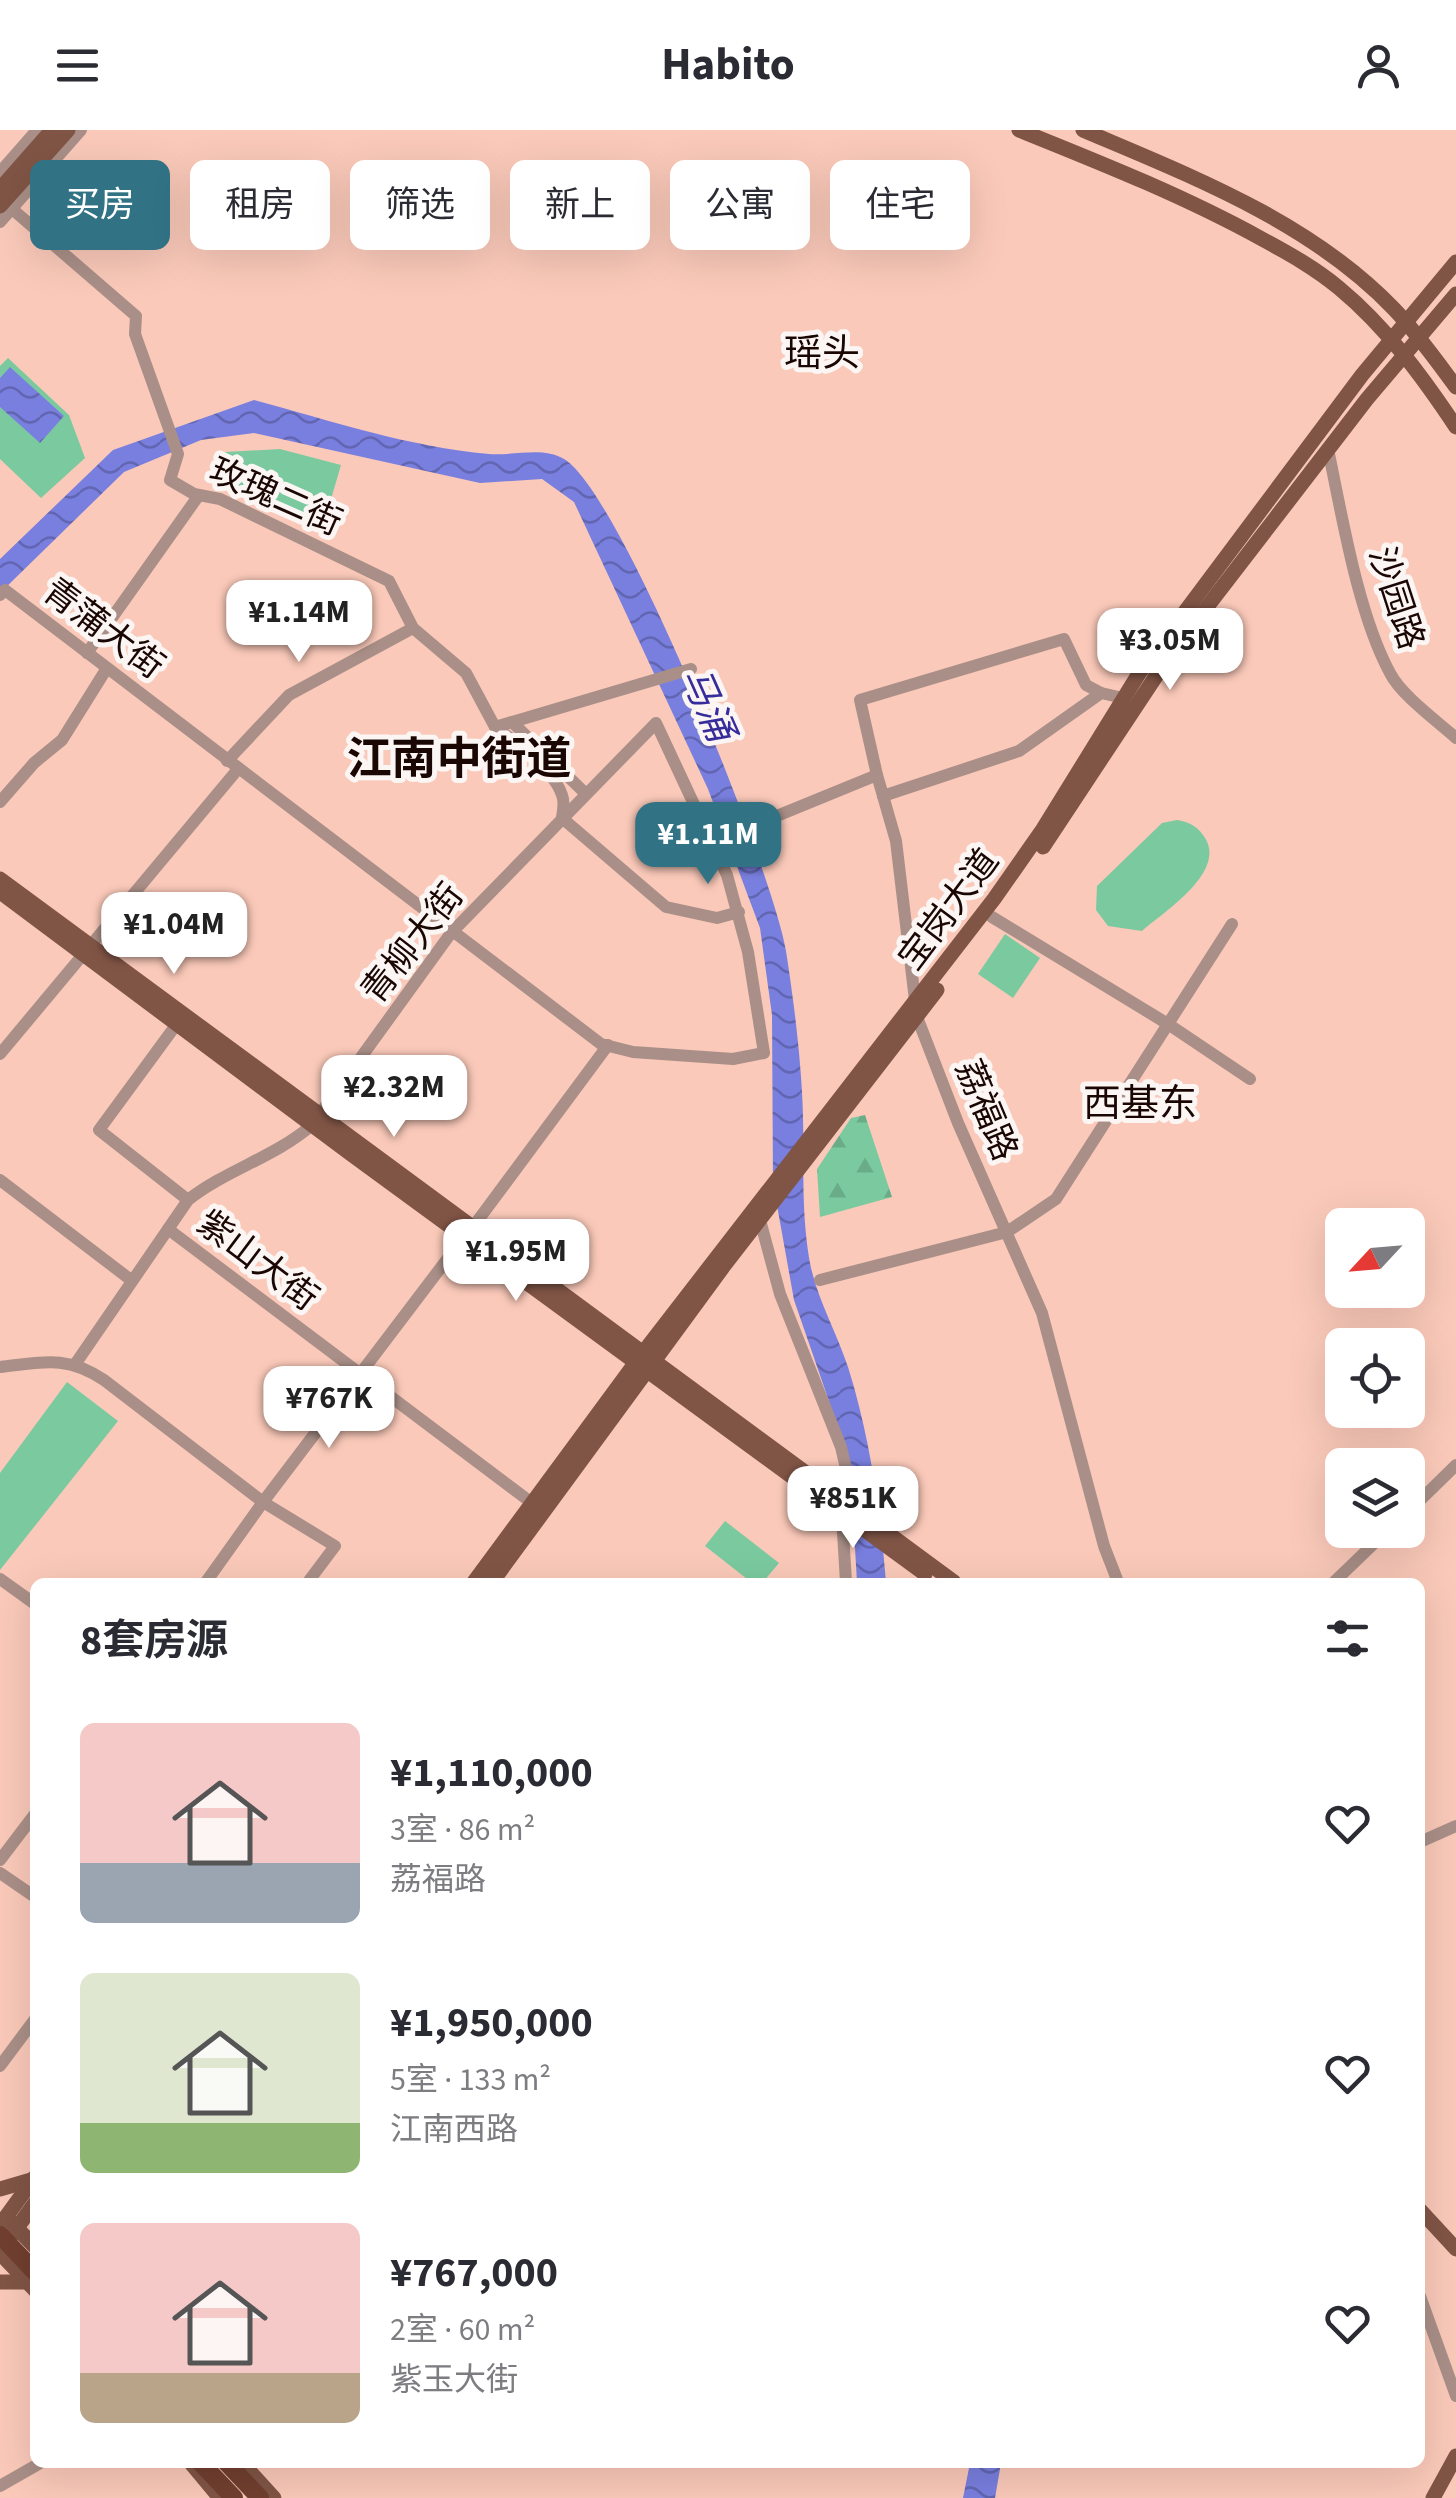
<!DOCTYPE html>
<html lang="zh">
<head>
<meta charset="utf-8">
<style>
  body { margin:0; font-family:"Source Sans 3","Noto Sans SC",sans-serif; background:#f7f7f7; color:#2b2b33; height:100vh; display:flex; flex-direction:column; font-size:38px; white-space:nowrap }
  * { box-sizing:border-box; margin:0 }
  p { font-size:32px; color:#7c7c81 }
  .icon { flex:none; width:55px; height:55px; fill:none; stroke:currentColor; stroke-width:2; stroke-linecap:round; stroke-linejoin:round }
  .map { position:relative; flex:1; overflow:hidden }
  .panel { position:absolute; left:30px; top:1448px; width:1395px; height:890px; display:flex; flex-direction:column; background:#fff; border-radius:15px; box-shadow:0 10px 40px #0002 }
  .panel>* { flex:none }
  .top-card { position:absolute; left:30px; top:30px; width:1398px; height:90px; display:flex; gap:20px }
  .needle { width:65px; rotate:244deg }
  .tools { position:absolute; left:1325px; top:1078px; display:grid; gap:20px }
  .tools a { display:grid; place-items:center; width:100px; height:100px; border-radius:15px; background:#fff; box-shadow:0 10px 40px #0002; font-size:50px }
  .price { position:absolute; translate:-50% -85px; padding:0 22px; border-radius:20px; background:#fff; color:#222; font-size:32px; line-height:65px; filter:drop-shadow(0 2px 5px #0008) }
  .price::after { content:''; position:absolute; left:50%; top:60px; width:30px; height:22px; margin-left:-15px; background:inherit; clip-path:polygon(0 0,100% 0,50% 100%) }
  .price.current { background:#317285; color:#fff }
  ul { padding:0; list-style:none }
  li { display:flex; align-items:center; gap:30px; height:250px; padding:0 50px }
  li span { display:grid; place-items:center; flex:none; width:280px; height:200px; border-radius:15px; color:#555 }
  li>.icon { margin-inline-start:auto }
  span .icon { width:120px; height:120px; fill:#fffc; stroke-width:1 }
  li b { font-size:42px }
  h2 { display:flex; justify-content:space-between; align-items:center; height:120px; padding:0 50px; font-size:42px }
  .chip { padding:0 35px; border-radius:15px; background:#fff; box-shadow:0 10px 40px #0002; font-size:35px; line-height:90px }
  .chip.current { background:#317285; color:#fff }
  header { display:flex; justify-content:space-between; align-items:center; height:130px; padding:0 50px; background:#fff; font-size:45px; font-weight:700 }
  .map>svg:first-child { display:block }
  .forest { fill:url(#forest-firs) }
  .park { fill:#7bca9f }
  .water { fill:url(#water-waves) }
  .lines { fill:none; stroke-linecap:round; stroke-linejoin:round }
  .minor { stroke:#a98f87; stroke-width:12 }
  .major { stroke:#815546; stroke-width:15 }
  .highway { stroke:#713f2f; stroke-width:18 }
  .labels { text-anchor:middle; stroke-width:10; stroke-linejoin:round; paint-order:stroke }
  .street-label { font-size:35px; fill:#1a0703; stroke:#fbf5f3 }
  .neighbourhood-label { font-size:38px; fill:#1a0703; stroke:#fbf5f3 }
  .water-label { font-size:38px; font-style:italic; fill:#372c9b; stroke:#fbf5f3 }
  .district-label { font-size:45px; font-weight:bold; fill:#1a0703; stroke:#fbf5f3 }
</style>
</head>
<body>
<header><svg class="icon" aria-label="menu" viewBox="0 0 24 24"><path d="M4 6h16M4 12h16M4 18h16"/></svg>Habito<svg class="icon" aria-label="person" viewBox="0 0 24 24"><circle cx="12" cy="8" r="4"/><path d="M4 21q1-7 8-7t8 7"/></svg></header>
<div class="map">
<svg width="1456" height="2368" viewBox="0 0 1456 2368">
  <defs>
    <pattern id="forest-firs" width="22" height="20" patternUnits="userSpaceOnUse" patternTransform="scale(2.5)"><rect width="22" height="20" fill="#7bca9f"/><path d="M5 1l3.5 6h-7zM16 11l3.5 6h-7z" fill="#6aac87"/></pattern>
    <pattern id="water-waves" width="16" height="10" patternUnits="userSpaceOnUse" patternTransform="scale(2.5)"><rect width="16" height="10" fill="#797fde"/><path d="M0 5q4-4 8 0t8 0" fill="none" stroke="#6266b2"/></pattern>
  </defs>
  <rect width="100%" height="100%" fill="#fac9b9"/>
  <polygon class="forest" points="865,985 892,1067 820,1087 817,1039 851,988"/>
  <g class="park">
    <polygon points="8,228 69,285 85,328 41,368 0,329 0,236"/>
    <polygon points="280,319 341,335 322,400 213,351 225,322"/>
    <path d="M 1177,690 C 1188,692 1196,695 1203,705 C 1230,740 1165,781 1142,801 L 1108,796 L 1096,780 L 1097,756 L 1162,693 Z"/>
    <polygon points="1005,804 1040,828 1013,868 978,844"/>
    <polygon points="67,1252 118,1291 0,1440 0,1343"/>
    <polygon points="725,1391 779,1433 763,1452 751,1452 705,1416"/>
  </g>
  <g class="water">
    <polygon points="10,237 64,286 40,313 0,277 0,248"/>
    <path d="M 254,270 C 332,291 409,317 489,324 C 513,326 543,316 564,329 C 622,363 774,745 786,821 C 794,872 802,936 803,987 C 804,1038 801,1087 811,1138 C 819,1172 837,1204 848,1237 C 870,1307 880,1380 886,1452 L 857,1452 L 850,1332 L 794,1170 L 773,1053 L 772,885 L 760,798 L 708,659 L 574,372 L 542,349 L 480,353 L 254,303 L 201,310 L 124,342 L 0,463 L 0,429 L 113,320 Z"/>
    <polygon points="970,2333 1001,2333 995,2368 963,2368"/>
  </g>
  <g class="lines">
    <g class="minor">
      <polyline points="0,42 37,0"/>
      <polyline points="4,72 136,186 135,204 178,324 170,350 194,364 220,369 389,451 413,498 466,543 495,597 691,539"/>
      <polyline points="0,92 81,0"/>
      <path d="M 1328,319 C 1342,386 1358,484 1390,543 C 1401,565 1437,591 1456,608"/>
      <path d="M 0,465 L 5,460 L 601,914 L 633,922 L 733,929 L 764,923 L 748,822 L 727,745 L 656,593 L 451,803 L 312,995 C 275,1027 226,1040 188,1070 L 76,1233"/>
      <polyline points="87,523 199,365"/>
      <polyline points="512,592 586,664"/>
      <path d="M 495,597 C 516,612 554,640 562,665 C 565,672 563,681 562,688"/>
      <polyline points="227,631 289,565 413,498"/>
      <polyline points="877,645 860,570 1064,509 1086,555 1101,563"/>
      <polyline points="883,666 1019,621 1101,563 1123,568"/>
      <polyline points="0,672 34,633 62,610 107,538"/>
      <polyline points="562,688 666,777 717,788 739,782"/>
      <polyline points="757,694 877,645 896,711 917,887 958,993 1042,1183 1104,1416 1118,1452"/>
      <polyline points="992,787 1168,894 1250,949"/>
      <polyline points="176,895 99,1000 188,1070"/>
      <polyline points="0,924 238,639"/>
      <polyline points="0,1050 131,1150"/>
      <polyline points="760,1090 780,1164 841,1317 847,1343 842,1386 846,1452"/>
      <polyline points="473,1097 608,915"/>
      <polyline points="168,1099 532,1373"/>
      <polyline points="820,1150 1007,1102 1056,1069 1232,794"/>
      <path d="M 0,1237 C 43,1232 67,1225 104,1250 L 263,1372 L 335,1416 L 308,1452"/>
      <polyline points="1408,1382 1456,1335"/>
      <polyline points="0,1449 35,1474"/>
      <polyline points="206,1452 263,1372 464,1107"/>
      <polyline points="1334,1452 1388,1400"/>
      <polyline points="1420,1712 1456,1696"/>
      <polyline points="0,1730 35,1684"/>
      <polyline points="0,1743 35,1767"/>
      <polyline points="0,1936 35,1889"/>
      <polyline points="1420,2166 1456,2266"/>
      <polyline points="0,2356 42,2332"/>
    </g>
    <g class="major">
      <path d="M 1019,0 C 1101,33 1184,66 1262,109 C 1288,123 1315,138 1339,158 C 1386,197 1422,246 1456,297"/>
      <path d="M 1083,0 C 1191,46 1311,92 1394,179 C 1417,203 1436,230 1456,257"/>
      <polyline points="0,59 52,0"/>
      <polyline points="0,76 68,0"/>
      <polyline points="1043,717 1170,525 1367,269 1456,164"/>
      <polyline points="0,749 954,1452"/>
      <polyline points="0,762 351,1024 925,1444"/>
      <polyline points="474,1452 642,1224 994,769 1043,699 1140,542 1362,245 1456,132"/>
      <polyline points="492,1452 723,1137 937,860"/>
      <polyline points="0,2059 31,2050"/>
      <polyline points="1420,2080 1456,2119"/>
      <polyline points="10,2091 35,2117"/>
      <polyline points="0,2095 35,2047"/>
      <polyline points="0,2121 35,2073"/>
      <polyline points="0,2123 35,2160"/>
      <polyline points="0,2152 28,2152"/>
      <polyline points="190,2332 220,2368"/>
      <polyline points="241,2332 274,2368"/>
      <polyline points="1433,2368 1456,2326"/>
    </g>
    <g class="highway">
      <polyline points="0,2105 35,2142"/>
      <polyline points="200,2332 234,2368"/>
      <polyline points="226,2332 260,2368"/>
    </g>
  </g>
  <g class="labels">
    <g class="street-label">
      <text transform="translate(276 366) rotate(24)" y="12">玫瑰二街</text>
      <text transform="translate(1397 468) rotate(72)" y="12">沙园路</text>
      <text transform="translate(104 498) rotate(37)" y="12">青蒲大街</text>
      <text transform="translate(948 779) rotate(-53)" y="12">宝岗大道</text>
      <text transform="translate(412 813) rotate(-52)" y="12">青柳大街</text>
      <text transform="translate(987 980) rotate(67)" y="12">荔福路</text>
      <text transform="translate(258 1130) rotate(37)" y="12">紫山大街</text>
    </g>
    <g class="neighbourhood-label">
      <text x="822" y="236">瑶头</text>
      <text x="1140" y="986">西基东</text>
    </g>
    <g class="water-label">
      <text transform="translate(708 574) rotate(66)" y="13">马涌</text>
    </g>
    <g class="district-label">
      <text x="459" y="644">江南中街道</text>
    </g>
  </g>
</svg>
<div class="tools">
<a><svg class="needle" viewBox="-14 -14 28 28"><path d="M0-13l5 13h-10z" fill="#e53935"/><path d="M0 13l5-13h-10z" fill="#7c7c81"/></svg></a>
<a><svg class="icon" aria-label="locate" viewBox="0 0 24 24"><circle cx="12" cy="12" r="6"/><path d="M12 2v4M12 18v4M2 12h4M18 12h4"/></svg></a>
<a><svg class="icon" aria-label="layers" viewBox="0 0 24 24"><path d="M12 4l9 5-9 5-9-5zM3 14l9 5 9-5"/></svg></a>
</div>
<b class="price" style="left:299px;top:535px">¥1.14M</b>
<b class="price" style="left:1170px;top:563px">¥3.05M</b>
<b class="price current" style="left:708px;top:757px">¥1.11M</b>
<b class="price" style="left:174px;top:847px">¥1.04M</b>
<b class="price" style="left:394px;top:1010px">¥2.32M</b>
<b class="price" style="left:516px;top:1174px">¥1.95M</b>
<b class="price" style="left:329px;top:1321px">¥767K</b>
<b class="price" style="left:853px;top:1421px">¥851K</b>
<div class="top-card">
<a class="chip current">买房</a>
<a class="chip">租房</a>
<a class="chip">筛选</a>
<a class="chip">新上</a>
<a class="chip">公寓</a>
<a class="chip">住宅</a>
</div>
<section class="panel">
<h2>8套房源<svg class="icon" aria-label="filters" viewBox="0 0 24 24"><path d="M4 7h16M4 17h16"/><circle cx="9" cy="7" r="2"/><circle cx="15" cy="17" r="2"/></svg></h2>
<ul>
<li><span style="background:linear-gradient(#f6c9c9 70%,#9aa5b1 0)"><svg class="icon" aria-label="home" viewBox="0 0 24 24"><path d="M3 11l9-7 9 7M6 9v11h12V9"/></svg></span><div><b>¥1,110,000</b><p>3室 · 86 m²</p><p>荔福路</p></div><svg class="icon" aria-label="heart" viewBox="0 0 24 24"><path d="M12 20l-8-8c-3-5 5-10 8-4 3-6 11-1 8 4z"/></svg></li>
<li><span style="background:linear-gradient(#dfe7d0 75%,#8fb573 0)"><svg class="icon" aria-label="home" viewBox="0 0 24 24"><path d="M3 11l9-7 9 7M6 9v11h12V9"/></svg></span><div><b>¥1,950,000</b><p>5室 · 133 m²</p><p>江南西路</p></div><svg class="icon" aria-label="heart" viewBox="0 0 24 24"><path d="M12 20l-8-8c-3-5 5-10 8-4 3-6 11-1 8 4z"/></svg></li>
<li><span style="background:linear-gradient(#f6c9c9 75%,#b9a48a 0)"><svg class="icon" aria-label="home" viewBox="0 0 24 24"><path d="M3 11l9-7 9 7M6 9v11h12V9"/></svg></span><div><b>¥767,000</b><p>2室 · 60 m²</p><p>紫玉大街</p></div><svg class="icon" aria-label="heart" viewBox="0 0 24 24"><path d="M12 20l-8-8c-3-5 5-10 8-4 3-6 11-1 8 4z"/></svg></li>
</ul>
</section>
</div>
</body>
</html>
